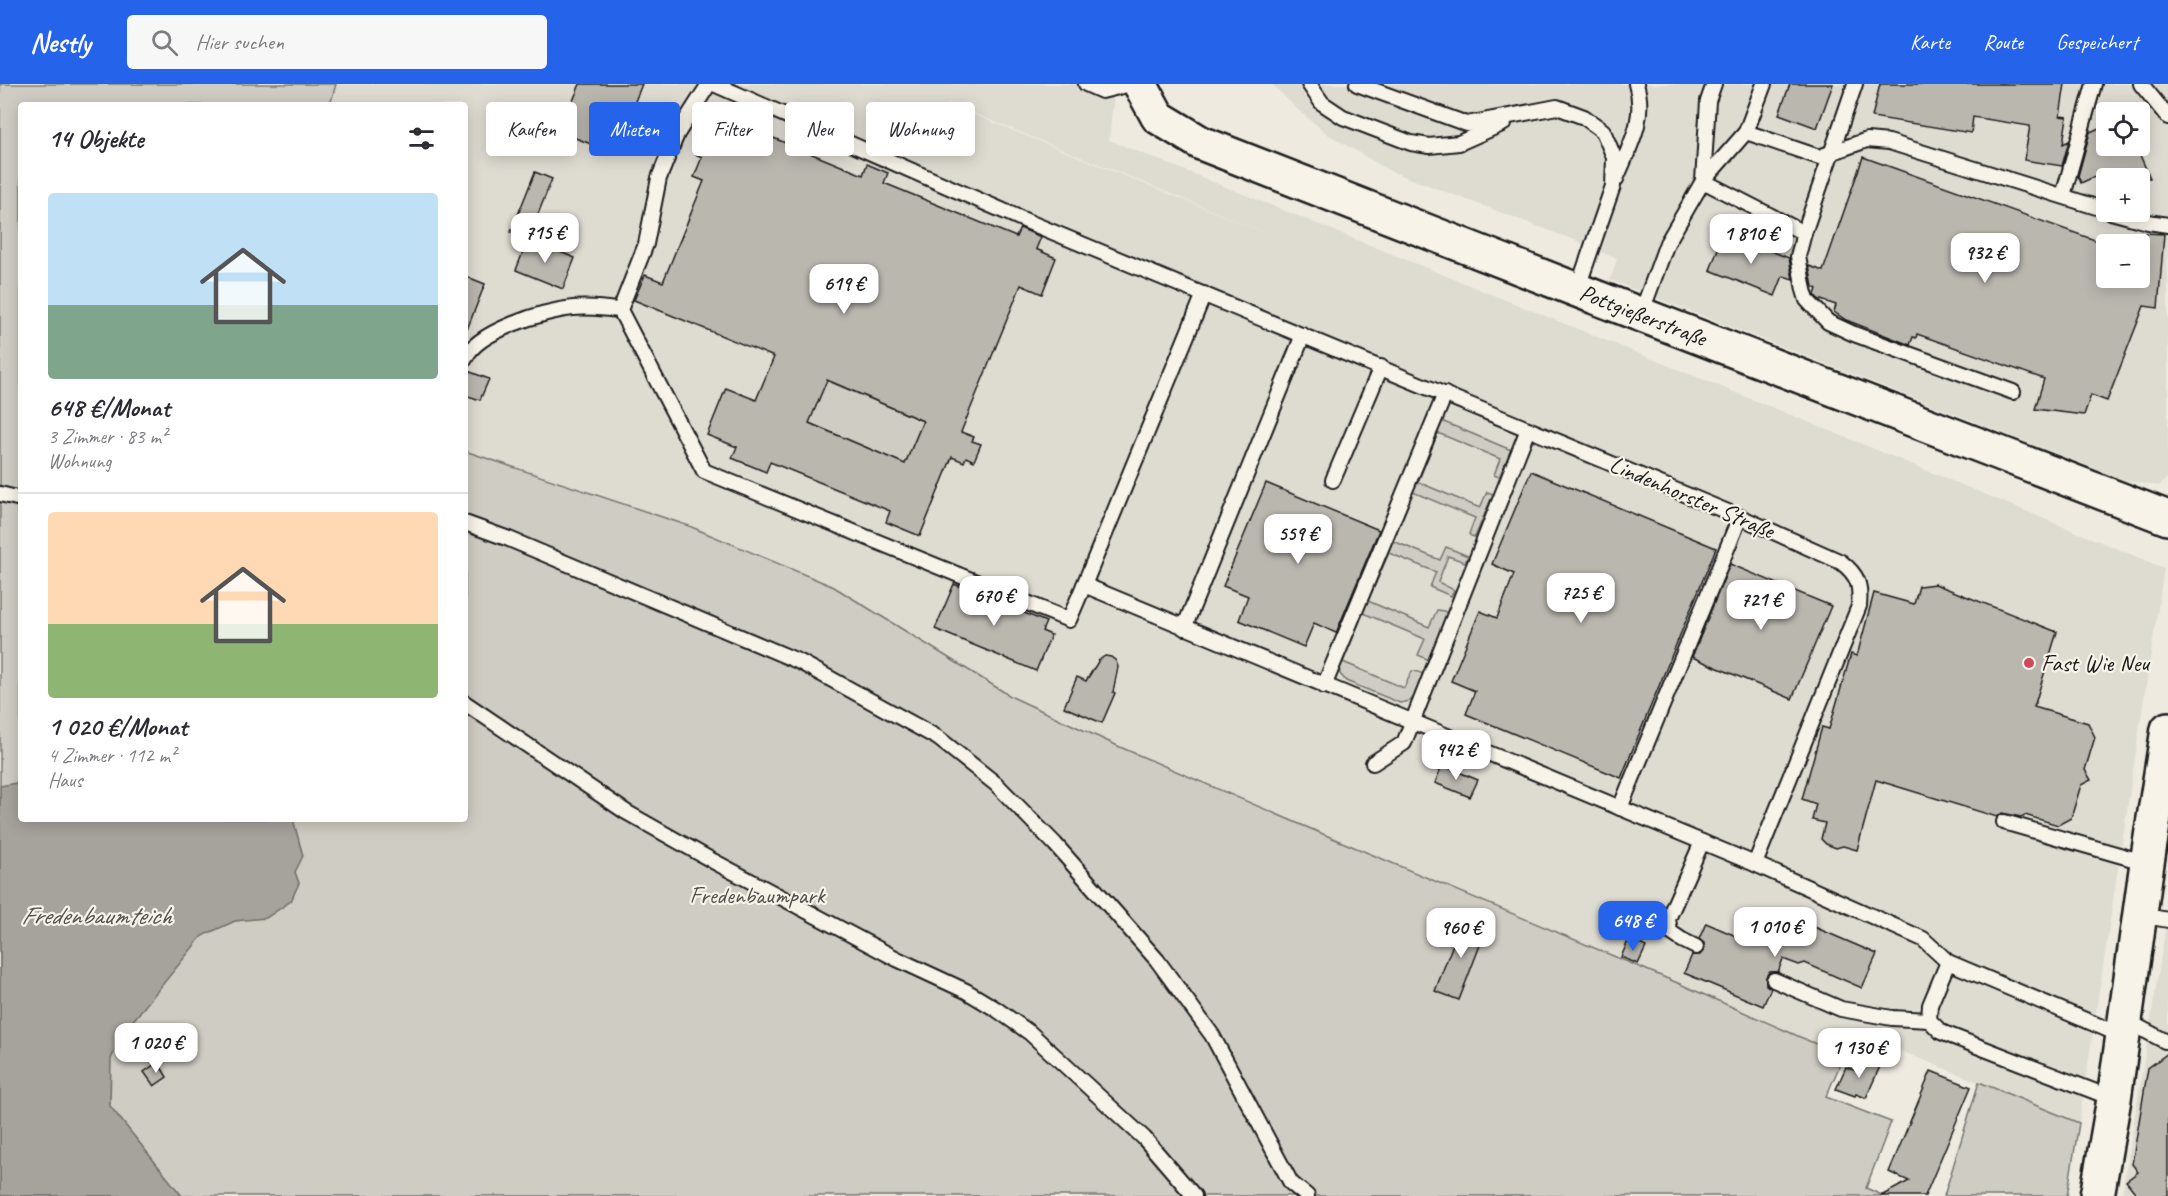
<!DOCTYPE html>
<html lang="de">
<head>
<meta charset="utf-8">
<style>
  body { margin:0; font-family:Caveat,sans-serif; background:#f7f7f7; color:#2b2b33; height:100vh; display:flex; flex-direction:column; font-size:22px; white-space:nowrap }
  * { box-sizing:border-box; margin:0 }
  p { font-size:20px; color:#7c7c81 }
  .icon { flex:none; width:33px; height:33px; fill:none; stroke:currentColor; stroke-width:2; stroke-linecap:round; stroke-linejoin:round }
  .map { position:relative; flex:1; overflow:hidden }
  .drawer { position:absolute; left:18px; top:18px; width:450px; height:720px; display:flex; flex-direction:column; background:#fff; border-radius:6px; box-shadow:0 3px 15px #0003 }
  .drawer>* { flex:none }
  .banner { position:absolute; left:486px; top:18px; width:570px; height:54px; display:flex; gap:12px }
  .tools { position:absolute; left:2096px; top:18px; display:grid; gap:12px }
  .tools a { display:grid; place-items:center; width:54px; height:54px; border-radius:6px; background:#fff; box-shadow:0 3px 15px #0003; font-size:30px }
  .price { position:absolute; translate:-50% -51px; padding:0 14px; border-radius:12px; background:#fff; color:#222; font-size:20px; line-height:39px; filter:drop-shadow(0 2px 3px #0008) }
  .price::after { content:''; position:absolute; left:50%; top:36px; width:18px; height:14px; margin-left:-9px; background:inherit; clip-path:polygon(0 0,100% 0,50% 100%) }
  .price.active { background:#2563eb; color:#fff }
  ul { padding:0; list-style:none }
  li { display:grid; align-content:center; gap:12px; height:318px; padding:0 30px }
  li+li { border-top:2px solid #e1e1e2 }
  li span { display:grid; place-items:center; height:186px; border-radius:6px; color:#555 }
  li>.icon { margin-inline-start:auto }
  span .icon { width:108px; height:108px; fill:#fffc; stroke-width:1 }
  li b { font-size:26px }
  h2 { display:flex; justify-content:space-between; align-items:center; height:72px; padding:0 30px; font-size:26px }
  .chip { padding:0 21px; border-radius:6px; background:#fff; box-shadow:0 3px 15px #0003; font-size:21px; line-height:54px }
  .chip.active { background:#2563eb; color:#fff }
  header { display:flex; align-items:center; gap:36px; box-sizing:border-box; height:84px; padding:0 30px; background:#2563eb; color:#fff }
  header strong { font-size:28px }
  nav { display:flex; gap:33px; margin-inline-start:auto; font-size:21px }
  .search { width:420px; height:54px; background:#f7f7f7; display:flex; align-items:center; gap:15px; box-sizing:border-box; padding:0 21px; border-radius:6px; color:#7c7c81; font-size:22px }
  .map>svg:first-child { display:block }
  .built { fill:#dedbd1; fill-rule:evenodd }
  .green { fill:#cfccc3; stroke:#767470; stroke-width:1.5 }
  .water { fill:#a6a39d; stroke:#6f6d69; stroke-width:1.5 }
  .building { fill:#bab7af; stroke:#1c1c1c; stroke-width:1.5; fill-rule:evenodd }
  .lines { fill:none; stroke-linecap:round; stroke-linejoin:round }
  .lane-casing { stroke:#1c1c1c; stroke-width:18 }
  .secondary-casing { stroke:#1c1c1c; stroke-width:38 }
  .lane { stroke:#f7f3e8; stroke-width:14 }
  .secondary { stroke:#f7f3e8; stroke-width:33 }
  .poi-dot { fill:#d1495b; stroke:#f7f3e8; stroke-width:2 }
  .labels { text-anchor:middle; stroke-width:4.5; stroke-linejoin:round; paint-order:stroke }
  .street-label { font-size:24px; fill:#1c1c1c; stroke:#f7f3e8 }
  .poi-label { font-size:24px; fill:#1c1c1c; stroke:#f7f3e8; text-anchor:start }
  .park-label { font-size:24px; fill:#52514e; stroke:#f7f3e8 }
  .water-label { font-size:26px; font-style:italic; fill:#535250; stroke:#f7f3e8 }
</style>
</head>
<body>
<header>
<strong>Nestly</strong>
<div class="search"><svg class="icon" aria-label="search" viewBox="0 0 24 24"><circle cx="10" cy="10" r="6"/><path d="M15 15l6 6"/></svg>Hier suchen</div>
<nav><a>Karte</a><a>Route</a><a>Gespeichert</a></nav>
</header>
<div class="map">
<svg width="2168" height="1112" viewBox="0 0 2168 1112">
  <rect width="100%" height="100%" fill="#eeeae0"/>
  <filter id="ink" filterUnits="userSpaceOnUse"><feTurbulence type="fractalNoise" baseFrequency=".0167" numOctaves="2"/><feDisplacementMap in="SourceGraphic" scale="12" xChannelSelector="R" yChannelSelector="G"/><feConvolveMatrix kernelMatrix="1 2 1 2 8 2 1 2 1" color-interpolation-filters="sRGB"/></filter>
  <g filter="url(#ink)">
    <g class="built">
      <path d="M 336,0 L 1115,0 L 1109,56 L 1828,346 L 2164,484 L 2079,1039 L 1869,954 L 1834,968 L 1463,808 L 1304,742 L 1120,663 L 1012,613 L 834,503 L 758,470 L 689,442 L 465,368 L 465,21 L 330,21 ZM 948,19 L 1150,101 L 1290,159 L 948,20 Z"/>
      <path d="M 1272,0 L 2168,0 L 2168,393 L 2159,402 L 2127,397 L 1610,196 L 1617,175 L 1577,157 L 1390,87 L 1329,51 L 1299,27 ZM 2106,28 L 2139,28 L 2139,62 L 2106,62 ZM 2106,94 L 2139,94 L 2139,128 L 2106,128 ZM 2106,160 L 2139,160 L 2139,194 L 2106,194 Z"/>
      <polygon points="2168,829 2168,1112 2122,1112"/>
    </g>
    <g class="green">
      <polygon points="0,0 336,0 330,21 21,21 21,735 465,735 465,367 689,442 834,503 1012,613 1120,663 1304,742 1680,900 1834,968 1839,983 1826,1013 1891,1038 1866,1104 1884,1112 0,1112"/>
      <polygon points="802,286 923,337 905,380 809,339"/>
      <polygon points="1439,336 1511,366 1499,393 1494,391 1500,375 1438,349 1418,398 1480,424 1487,408 1493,410 1475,453 1471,452 1469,450 1475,434 1413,408 1393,457 1440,476 1446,463 1468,472 1465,478 1448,472 1438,498 1454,506 1451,512 1430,503 1436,488 1389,469 1368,517 1429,543 1437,526 1444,527 1450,532 1431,577 1418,571 1425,555 1363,529 1343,578 1404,604 1412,587 1419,588 1425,592 1419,608 1410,617 1400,619 1346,597 1340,590 1339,578"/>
      <polygon points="1979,998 2079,1039 2067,1112 1944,1112"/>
    </g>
    <polygon class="water" points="21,698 21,735 293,735 303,772 295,788 299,799 291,817 266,834 235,837 202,852 123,949 111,975 110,1022 182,1112 0,1112 0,702"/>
    <g class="building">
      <polygon points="580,0 642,0 614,69 560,48"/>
      <polygon points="1790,0 1833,0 1817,44 1779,30"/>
      <polygon points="1880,0 2065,0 2060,32 2067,33 2063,60 2069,57 2062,82 2024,76 2030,42 1973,33 1971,49 1872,33"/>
      <path d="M 711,31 L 729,39 L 730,36 L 863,91 L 867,80 L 888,89 L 884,99 L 1016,153 L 1020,144 L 1041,153 L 1036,165 L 1056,174 L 1042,210 L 1021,201 L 961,348 L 974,353 L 972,357 L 981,360 L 974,377 L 966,373 L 964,378 L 952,373 L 920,452 L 886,438 L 890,427 L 770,378 L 766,388 L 732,374 L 737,363 L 707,351 L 726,304 L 756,316 L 774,273 L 634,216 L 645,191 L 663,198 L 704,97 L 694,93 L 702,73 L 695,70 ZM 827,296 L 923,337 L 905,380 L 809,339 Z"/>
      <polygon points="2106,41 2106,62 2136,62 2150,94 2095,94 2094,93 2081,99 2078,92 2090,48"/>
      <polygon points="1863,73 2106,160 2106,194 2141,194 2145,149 2164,150 2158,224 2144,222 2107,317 2091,311 2084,331 2035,325 2044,295 1917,250 1916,254 1913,253 1910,261 1846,236 1834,228 1836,221 1818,215 1815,211 1817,205 1813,203 1809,182 1823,187"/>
      <polygon points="535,88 552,95 528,155 511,148"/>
      <polygon points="1724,149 1789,174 1793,195 1783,192 1775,212 1710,186"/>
      <polygon points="528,155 575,174 563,205 516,186"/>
      <polygon points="465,192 485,200 466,248 465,248"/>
      <polygon points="465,286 489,295 480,316 465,311"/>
      <polygon points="1531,387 1716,464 1621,694 1466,630 1475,607 1451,597 1480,527 1497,534 1514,490 1492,480"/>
      <polygon points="1266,399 1379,446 1336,549 1314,539 1304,563 1239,536 1248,512 1223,502"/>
      <polygon points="1730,480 1831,522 1792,615 1692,573"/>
      <polygon points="954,500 1046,538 1042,547 1051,551 1036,587 935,545"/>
      <polygon points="1935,500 2057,548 2034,623 2088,639 2095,653 2085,686 2091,696 2081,701 2071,734 2058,741 2025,731 2021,733 2002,729 1997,733 1876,696 1857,766 1843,762 1836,764 1826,760 1821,755 1825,739 1812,736 1816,720 1802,715 1822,643 1829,645 1851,570 1857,572 1874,509 1914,520 1919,502"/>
      <polygon points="1105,572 1111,573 1116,577 1118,583 1113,608 1115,609 1102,639 1064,623 1077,593 1086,597 1099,576"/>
      <polygon points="1442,681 1478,696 1470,713 1435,699"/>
      <polygon points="1784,830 1877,870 1862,904 1805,879 1799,881 1783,875 1778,888 1769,888 1766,893 1766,901 1771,904 1763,922 1684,889 1692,871 1700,871 1704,866 1704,859 1699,855 1706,839 1752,859 1754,854 1771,862"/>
      <polygon points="1463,834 1487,843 1459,916 1435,907"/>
      <polygon points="1629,855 1646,863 1638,880 1621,873"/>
      <polygon points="2168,969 2168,1112 2138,1112 2126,1097 2138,1088 2132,1080 2148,984"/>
      <polygon points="1866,973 1881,980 1866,1014 1856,1010 1855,1012 1836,1005 1846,983 1859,988"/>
      <polygon points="158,978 167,993 154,1002 144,988"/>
      <polygon points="1931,987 1971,1003 1925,1112 1881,1112 1909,1097 1889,1088"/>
    </g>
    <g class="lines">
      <g class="lane-casing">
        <g id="lane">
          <polyline points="709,0 677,50 659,94 646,160 620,226 704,387 1069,536 1084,501"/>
          <path d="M 714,0 L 1031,139 L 1740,433 L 1841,478 C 1858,491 1861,501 1859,522 L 1755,780"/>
          <polyline points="1086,0 1102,7 1131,0"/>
          <polyline points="1309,0 1322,19 1343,33 1411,59 1429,62 1459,59 1504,39"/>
          <polyline points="1357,0 1467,40 1557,23 1584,33 1603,47 1614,73 1613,102 1577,206"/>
          <polyline points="1714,0 1708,17 1703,97 1804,149 1855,0"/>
          <polyline points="2141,0 2168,33"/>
          <polyline points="1746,48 1764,0"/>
          <path d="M 1616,95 C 1629,63 1647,35 1636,0"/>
          <polyline points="2063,112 2094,0"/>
          <polyline points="2111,128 2148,138 2168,141"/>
          <polyline points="1804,149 1798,172 1804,206 1807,216 1828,238 1854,250 2013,308"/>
          <polyline points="1204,210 1084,501 1755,780 1923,855 1948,878 2123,952"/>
          <polyline points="1641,230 1667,159 1703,97 1746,48 1819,73 1867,56 1889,58 2106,126"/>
          <path d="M 465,275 C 476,247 545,227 573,224 C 588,222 605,225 620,226"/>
          <polyline points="1333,396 1381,283"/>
          <polyline points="0,410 21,415"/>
          <polyline points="465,439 509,455 800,578 938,654 996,700 1055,760 1157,876 1212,951 1291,1099 1307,1112"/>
          <polyline points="1184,544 1303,251"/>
          <polyline points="1324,602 1445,310"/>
          <polyline points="465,619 626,728 713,777 897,875 966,907 996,925 1030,949 1144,1054 1194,1112"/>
          <polyline points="1373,679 1404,659 1528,345"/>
          <polyline points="1620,724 1740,433"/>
          <polyline points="2004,738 2147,779"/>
          <polyline points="2140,831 2168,836"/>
          <polyline points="1696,863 1682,856 1670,848 1668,835 1702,758"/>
          <polyline points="1948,878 1930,921 1929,936 1941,948 2114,1015"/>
          <polyline points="1774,896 1841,925 1892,934 1929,936"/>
          <polyline points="2125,936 2165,957"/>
        </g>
      </g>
      <g class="secondary-casing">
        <g id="secondary">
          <polyline points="1140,0 1158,33 1201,59 1577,206 2168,434"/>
          <polyline points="2097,1112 2114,1015 2147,779 2168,645"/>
        </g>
      </g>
      <use href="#lane" class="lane"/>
      <use href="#secondary" class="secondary"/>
    </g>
  </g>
  <circle class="poi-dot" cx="2029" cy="579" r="6"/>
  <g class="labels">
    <g class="street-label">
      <text transform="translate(1643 231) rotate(21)" y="8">Pottgießerstraße</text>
      <text transform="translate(1692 413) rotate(23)" y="8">Lindenhorster Straße</text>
    </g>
    <g class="poi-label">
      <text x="2041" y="587">Fast Wie Neu</text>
    </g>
    <g class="park-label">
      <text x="757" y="819">Fredenbaumpark</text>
    </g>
    <g class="water-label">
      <text x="96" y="840">Fredenbaumteich</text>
    </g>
  </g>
</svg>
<div class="tools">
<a><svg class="icon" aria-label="locate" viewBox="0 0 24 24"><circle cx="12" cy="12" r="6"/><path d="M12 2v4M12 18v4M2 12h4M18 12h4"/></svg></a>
<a>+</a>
<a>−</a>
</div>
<b class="price" style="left:545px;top:180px">715 €</b>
<b class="price" style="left:1751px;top:181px">1 810 €</b>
<b class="price" style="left:1985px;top:200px">932 €</b>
<b class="price" style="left:844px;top:231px">619 €</b>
<b class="price" style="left:1298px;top:481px">559 €</b>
<b class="price" style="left:1581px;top:540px">725 €</b>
<b class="price" style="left:994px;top:543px">670 €</b>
<b class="price" style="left:1761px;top:547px">721 €</b>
<b class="price" style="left:1456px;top:697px">942 €</b>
<b class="price active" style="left:1633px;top:868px">648 €</b>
<b class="price" style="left:1775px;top:874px">1 010 €</b>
<b class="price" style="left:1461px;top:875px">960 €</b>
<b class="price" style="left:156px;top:990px">1 020 €</b>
<b class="price" style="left:1859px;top:995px">1 130 €</b>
<div class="banner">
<a class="chip">Kaufen</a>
<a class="chip active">Mieten</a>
<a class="chip">Filter</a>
<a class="chip">Neu</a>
<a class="chip">Wohnung</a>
</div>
<section class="drawer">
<h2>14 Objekte<svg class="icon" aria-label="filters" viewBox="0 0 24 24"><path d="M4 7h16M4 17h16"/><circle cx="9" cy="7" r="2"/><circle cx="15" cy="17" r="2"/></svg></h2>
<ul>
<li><span style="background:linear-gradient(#bfe0f5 60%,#7fa58c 0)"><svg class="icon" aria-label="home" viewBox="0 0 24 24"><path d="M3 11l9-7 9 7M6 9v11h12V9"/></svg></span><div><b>648 €/Monat</b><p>3 Zimmer · 83 m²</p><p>Wohnung</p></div></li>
<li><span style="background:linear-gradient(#ffd9b3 60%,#8fb573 0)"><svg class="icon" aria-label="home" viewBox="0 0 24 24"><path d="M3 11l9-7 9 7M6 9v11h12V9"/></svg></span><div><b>1 020 €/Monat</b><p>4 Zimmer · 112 m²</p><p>Haus</p></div></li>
</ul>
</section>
</div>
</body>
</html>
